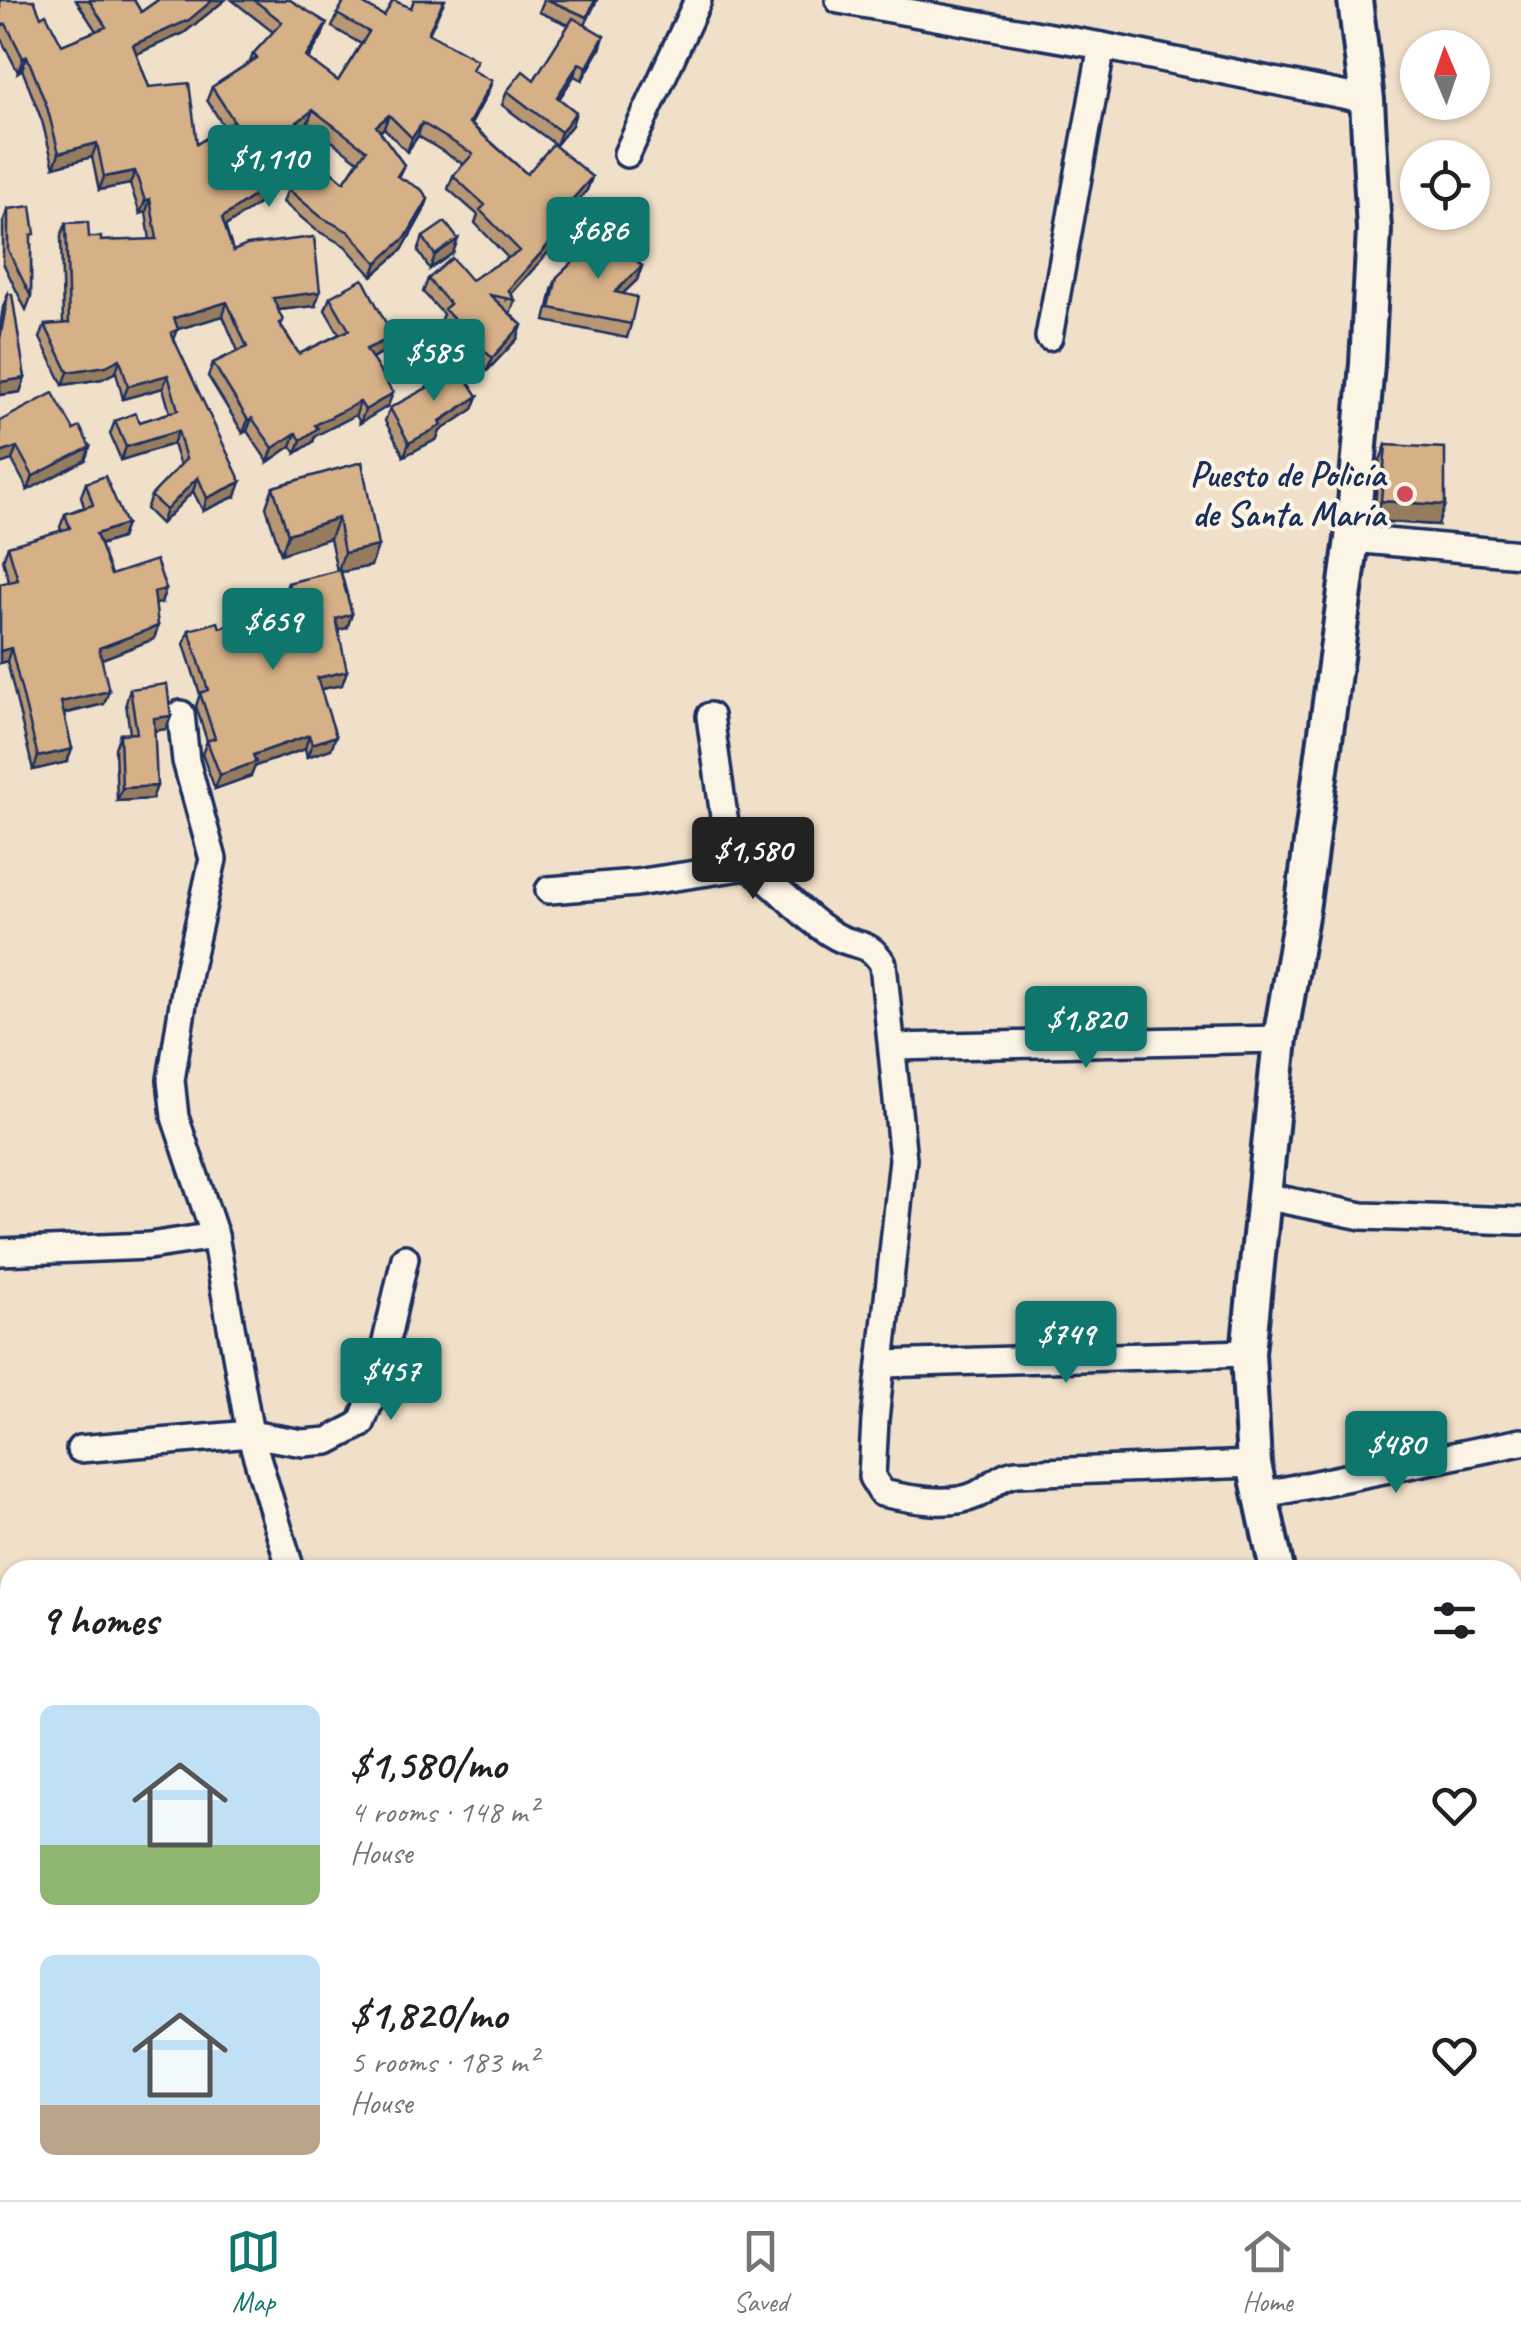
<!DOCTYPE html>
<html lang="en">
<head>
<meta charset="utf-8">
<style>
  body { margin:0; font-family:Caveat,sans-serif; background:#f2f2f2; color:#202124; height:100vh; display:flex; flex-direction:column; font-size:38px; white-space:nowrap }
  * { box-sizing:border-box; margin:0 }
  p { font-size:32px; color:#757577 }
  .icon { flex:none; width:55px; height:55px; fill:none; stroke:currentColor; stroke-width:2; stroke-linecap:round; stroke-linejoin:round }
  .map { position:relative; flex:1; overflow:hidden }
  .side { position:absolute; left:0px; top:1560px; width:1522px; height:640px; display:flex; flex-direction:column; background:#fff; border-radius:30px 30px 0 0; box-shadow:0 2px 8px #0004 }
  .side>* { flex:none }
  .needle { width:65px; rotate:358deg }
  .fabs { position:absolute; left:1400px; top:30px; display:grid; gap:20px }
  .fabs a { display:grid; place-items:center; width:90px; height:90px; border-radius:50%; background:#fff; box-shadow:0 2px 8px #0004; font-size:50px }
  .price { position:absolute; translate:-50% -85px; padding:0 22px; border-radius:10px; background:#0f766e; color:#fff; font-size:32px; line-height:65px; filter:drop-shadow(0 2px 5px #0008) }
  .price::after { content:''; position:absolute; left:50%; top:60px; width:30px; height:22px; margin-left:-15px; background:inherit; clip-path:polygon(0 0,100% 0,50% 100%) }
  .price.active { background:#222; color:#fff }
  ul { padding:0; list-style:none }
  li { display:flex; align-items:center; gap:30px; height:250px; padding:0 40px }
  li span { display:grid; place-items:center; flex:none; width:280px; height:200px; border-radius:15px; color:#555 }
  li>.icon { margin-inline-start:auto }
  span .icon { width:120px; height:120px; fill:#fffc; stroke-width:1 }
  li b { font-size:42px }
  h2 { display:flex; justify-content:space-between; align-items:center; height:120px; padding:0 40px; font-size:42px }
  .menu { display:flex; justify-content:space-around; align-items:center; height:140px; border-top:2px solid #e0e0e0; background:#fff; font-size:28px; color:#757577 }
  .menu a { display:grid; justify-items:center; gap:5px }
  .menu .active { color:#0f766e }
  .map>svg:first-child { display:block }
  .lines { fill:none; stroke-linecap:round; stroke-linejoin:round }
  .minor-casing { stroke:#1b2f5e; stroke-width:32 }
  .tertiary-casing { stroke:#1b2f5e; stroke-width:40 }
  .minor { stroke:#fcf5e5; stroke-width:25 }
  .tertiary { stroke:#fcf5e5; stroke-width:32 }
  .wall { fill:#b89774; stroke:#1b2f5e; stroke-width:2.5 }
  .shaded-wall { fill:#967b5e; stroke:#1b2f5e; stroke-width:2.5 }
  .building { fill:#d6b087; stroke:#1b2f5e; stroke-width:2.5 }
  .poi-dot { fill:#d1495b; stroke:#fcf5e5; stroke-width:4 }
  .labels { text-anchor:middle; stroke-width:8; stroke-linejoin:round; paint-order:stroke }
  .poi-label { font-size:35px; font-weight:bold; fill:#1b2f5e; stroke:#fcf5e5; text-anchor:end }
</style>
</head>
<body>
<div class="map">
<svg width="1521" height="2200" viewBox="0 0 1521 2200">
  <rect width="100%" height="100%" fill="#f1e0c9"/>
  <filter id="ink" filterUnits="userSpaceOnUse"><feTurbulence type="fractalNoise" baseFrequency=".01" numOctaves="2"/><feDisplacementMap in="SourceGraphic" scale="20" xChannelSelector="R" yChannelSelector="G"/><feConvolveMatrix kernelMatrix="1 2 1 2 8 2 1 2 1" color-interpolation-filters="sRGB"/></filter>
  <g filter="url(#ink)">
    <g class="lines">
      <g class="minor-casing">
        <g id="minor">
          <polyline points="839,0 1102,46 1367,100"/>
          <polyline points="627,154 698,0"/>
          <polyline points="1049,337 1102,46"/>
          <polyline points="1352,539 1521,554"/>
          <polyline points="181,714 186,761 213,859 188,972 171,1080 175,1117 215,1236 250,1434 291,1570"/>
          <polyline points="710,716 731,867"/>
          <path d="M 549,890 L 636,883 L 748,866 C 780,886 803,919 837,937 C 858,948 868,940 883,964 L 903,1159 L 875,1420 L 872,1477 L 882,1493 C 909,1499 950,1507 976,1495 C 991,1488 999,1475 1017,1473 L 1254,1464"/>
          <polyline points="892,1047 1280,1039"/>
          <polyline points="1264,1196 1362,1216 1521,1221"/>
          <polyline points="0,1252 149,1246 215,1236"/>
          <polyline points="883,1364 1248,1353"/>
          <polyline points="80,1449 250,1434 303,1443 328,1441 361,1424 376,1386 405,1258"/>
          <polyline points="1261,1495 1521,1442"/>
          <polyline points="0,1831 3,1816 10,1808"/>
          <polyline points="1512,1896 1521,1895"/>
          <polyline points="377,2190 377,2200"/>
          <polyline points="32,2200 34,2190"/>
          <polyline points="748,2200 749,2190"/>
        </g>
      </g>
      <g class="tertiary-casing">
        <g id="tertiary">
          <polyline points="1277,1570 1254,1464 1248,1353 1280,1039 1302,910 1352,539 1367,364 1374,230 1367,100 1355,0"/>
          <polyline points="0,2052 10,2054"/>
          <polyline points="1306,2190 1402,2200"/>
        </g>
      </g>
      <use href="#minor" class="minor"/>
      <use href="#tertiary" class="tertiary"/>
    </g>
    <g class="wall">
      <polygon points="0,0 41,17 62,45 96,31 76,0 134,0 141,12 158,0 225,0 184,33 136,54 149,87 197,144 224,127 207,100 212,87 250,62 253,54 273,32 232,0 290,0 322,36 308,59 338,81 361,44 332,27 343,3 338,0 357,0 384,16 411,8 414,0 445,0 429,34 473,71 492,81 487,94 471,124 527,174 592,177 587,190 567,213 572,218 567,231 511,294 515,300 510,314 522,325 517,339 487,371 440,322 443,314 423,292 428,279 471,280 508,258 475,223 478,215 448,189 453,176 463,164 418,136 407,152 384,128 380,132 404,165 399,177 428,199 423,212 402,250 372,276 345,246 316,230 283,202 288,189 344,182 358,161 308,123 248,169 258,204 225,226 233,251 315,306 278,310 283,321 281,325 299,354 339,334 325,310 330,297 393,337 388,350 371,358 388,406 360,423 356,415 315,436 313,442 296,453 291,446 268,462 247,431 243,433 208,376 213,363 238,351 223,316 178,329 174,339 236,496 203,511 193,491 161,524 146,509 151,496 180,466 173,444 121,460 110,434 115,421 140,422 170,413 163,388 123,399 116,372 102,379 63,385 40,338 45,325 63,324 61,236 66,223 89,237 101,241 150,240 146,212 140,214 130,184 99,190 92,157 54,167 42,121 22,69 18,72 0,37"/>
      <polygon points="544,0 597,0 585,25 604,36 600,49 582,80 574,76 559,99 576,112 572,125 556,145 502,105 507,91 534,80 569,25 539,12"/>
      <polygon points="8,209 31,244 31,297 26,310 3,263 3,222"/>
      <polygon points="423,237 453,253 430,269 418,251"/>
      <polygon points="642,266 637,280 622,294 631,324 627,338 545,321 552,290 557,277"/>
      <polygon points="8,294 25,378 20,392 0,395 0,326 3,307"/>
      <polygon points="430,382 478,396 473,409 440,431 437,439 404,456 385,421 390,408 427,388"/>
      <polygon points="0,421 85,460 28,490 12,460"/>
      <polygon points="1386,445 1438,525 1374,521 1378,465"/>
      <polygon points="362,462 371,566 341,572 352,614 347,628 338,630 342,685 320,689 331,749 307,757 305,749 255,766 251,776 215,789 202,754 207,741 196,706 200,694 184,644 189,630 220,628 286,610 283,596 288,583 337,571 330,538 281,554 266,507 273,487"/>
      <polygon points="86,483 126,524 121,538 100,545 111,575 161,603 155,604 158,626 154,639 101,659 104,704 64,714 72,749 67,762 33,770 7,661 0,663 0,584 9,582 3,560 8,546 61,531 60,527 65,514 84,507 81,496"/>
      <polygon points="130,689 171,716 166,729 154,731 152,799 117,801 115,748 120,734 130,734 126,703"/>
      <polygon points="453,2190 664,2190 664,2200 571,2200 541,2198 541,2200 453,2200"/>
    </g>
    <g class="shaded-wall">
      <polygon points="213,0 225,0 184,33 128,58 133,45"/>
      <polygon points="327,23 322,36 301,70 306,57"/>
      <polygon points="604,36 600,49 582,80 587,67"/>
      <polygon points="27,56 22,69 18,72 23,58"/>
      <polygon points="579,63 574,76 552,110 557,97"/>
      <polygon points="492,81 487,94 465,136 469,123"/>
      <polygon points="313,110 308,123 239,176 243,163"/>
      <polygon points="576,112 572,125 556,145 561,132"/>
      <polygon points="389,115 384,128 371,139 376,126"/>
      <polygon points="422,123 418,136 407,152 412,138"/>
      <polygon points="97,143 92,157 54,167 59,153"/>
      <polygon points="135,171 130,184 99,190 104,177"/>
      <polygon points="592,177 587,190 558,223 563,210"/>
      <polygon points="262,190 258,204 217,232 222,218"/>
      <polygon points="150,199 146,212 140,214 145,201"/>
      <polygon points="428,199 423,212 402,250 372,276 377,263"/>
      <polygon points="572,218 567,231 507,299 508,290"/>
      <polygon points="458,239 453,253 430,269 435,255"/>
      <polygon points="642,266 637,280 610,306 615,292"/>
      <polygon points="320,292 315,306 268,311 273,298"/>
      <polygon points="227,302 223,316 178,329 173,342 166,346 174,318"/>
      <polygon points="522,325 517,339 487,371 492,358"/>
      <polygon points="393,337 388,350 361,363 366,349"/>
      <polygon points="120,359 116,372 102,379 63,385 68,372"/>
      <polygon points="168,375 163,388 123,399 128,386"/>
      <polygon points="25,378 20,392 0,395 0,382"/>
      <polygon points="393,393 388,406 360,423 365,410"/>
      <polygon points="478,396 473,409 440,431 437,439 404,456 409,443"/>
      <polygon points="360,402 356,415 315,436 313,442 296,453 301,440 315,425"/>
      <polygon points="252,418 247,431 243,433 248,420"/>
      <polygon points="178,431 173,444 121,460 126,447"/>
      <polygon points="296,433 291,446 268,462 273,448"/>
      <polygon points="17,447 12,460 0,464 0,453"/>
      <polygon points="90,447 85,460 28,490 33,476"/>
      <polygon points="198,477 193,491 161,524 166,510"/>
      <polygon points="241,482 236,496 203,511 207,498"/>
      <polygon points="1381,501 1445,505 1438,525 1374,521"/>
      <polygon points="338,518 330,538 281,554 288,534"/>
      <polygon points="126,524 121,538 92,547 96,534"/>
      <polygon points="378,546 371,566 337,573 344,553"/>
      <polygon points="166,589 161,603 149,605 154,592"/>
      <polygon points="352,614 347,628 331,632 336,619"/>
      <polygon points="158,626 154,639 94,662 99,648"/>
      <polygon points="11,648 7,661 0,663 0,651"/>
      <polygon points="347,671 342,685 312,691 317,678"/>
      <polygon points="109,691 104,704 56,715 61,702"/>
      <polygon points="171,716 166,729 149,732 154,718"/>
      <polygon points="309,735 305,749 255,766 251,776 215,789 220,775 253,755"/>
      <polygon points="336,736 331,749 307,757 312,744"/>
      <polygon points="72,749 67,762 33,770 38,757"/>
      <polygon points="157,786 152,799 117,801 122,788"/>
      <polygon points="536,2190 574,2190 571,2199 533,2198"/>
    </g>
    <g class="building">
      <polygon points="0,0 34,0 41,17 46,14 62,45 106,27 89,0 134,0 141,12 158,0 213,0 189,20 133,45 149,87 189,83 197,144 234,121 212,87 257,58 253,54 282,22 254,0 290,0 327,23 306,57 338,81 369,32 337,14 345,0 357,0 384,16 393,0 411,8 414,0 444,0 428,33 477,60 472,70 492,81 469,123 527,174 553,144 592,177 563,210 572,218 508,290 515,300 490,295 522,325 492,358 444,309 450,304 428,279 452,258 471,280 520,251 480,210 485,205 453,176 473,154 422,123 412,138 389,115 376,126 404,165 397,176 422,190 428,199 406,237 377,263 349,232 321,217 288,189 315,157 344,182 366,150 313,110 243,163 262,190 222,218 233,251 247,245 314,237 320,292 273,298 283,321 279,323 299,354 349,330 330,297 363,279 393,337 366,349 393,393 365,410 360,402 315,425 318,428 301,440 296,433 273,448 252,418 248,420 213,363 247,347 227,302 174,318 178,329 171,333 241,482 207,498 198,477 166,510 151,496 186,459 178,431 126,447 115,421 135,413 140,422 178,410 168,375 128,386 120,359 106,366 68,372 45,325 69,323 66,223 88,222 89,237 101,237 101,241 157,239 150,199 145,201 135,171 104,177 97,143 59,153 47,107 27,56 23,58 6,24 0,26"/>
      <polygon points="548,0 595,0 587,17"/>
      <polygon points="573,18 604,36 587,67 579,63 557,97 576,112 561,132 507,91 523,71 534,80"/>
      <polygon points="31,206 35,234 31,235 31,297 8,250 8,209"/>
      <polygon points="445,222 458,239 435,255 423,237"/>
      <polygon points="606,230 642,266 615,292 637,297 631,324 550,308 557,277"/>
      <polygon points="8,294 12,294 25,378 0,382 0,339"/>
      <polygon points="457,364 478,396 440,421 442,425 409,443 390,408 432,385 430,382"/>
      <polygon points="53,393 74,430 80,427 90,447 33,476 17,447 0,453 0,421"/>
      <polygon points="1386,445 1445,448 1445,505 1381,501"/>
      <polygon points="362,462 378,546 344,553 338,518 288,534 273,487"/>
      <polygon points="105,476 126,524 96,534 111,575 156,560 166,589 154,592 158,626 99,648 109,691 61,702 72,749 38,757 11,648 0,651 0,584 18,580 8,546 70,528 65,514 93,505 86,483"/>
      <polygon points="340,570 352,614 336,619 347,671 317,678 336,736 312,744 309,735 253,755 256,762 220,775 207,741 215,738 200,693 208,690 189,630 218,622 220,628 294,608 288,583"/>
      <polygon points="167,684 171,716 154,718 157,786 122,788 120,734 137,733 130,689"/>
      <rect x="461" y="2190" width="80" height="10"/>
      <polygon points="578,2190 664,2190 664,2199 578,2200"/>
    </g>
  </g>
  <circle class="poi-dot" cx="1405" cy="494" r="10"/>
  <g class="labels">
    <g class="poi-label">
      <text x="1385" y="486">Puesto de Policía<tspan x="1385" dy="40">de Santa María</tspan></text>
    </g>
  </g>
</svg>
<div class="fabs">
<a><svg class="needle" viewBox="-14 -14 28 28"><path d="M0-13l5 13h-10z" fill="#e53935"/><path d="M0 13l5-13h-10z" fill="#757577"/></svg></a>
<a><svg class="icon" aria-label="locate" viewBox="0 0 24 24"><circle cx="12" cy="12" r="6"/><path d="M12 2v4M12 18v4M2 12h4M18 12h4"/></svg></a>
</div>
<b class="price" style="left:269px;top:210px">$1,110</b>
<b class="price" style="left:598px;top:282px">$686</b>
<b class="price" style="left:434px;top:404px">$585</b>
<b class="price" style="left:273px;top:673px">$659</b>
<b class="price active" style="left:753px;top:902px">$1,580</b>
<b class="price" style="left:1086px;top:1071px">$1,820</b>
<b class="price" style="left:1066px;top:1386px">$749</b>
<b class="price" style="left:391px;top:1423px">$457</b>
<b class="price" style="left:1396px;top:1496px">$480</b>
<section class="side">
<h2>9 homes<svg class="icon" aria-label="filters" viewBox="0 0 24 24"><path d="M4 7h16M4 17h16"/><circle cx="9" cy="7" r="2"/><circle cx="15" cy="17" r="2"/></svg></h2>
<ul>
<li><span style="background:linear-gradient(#bfe0f5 70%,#8fb573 0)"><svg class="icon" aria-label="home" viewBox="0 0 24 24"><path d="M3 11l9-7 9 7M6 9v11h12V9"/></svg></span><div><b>$1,580/mo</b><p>4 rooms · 148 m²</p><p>House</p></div><svg class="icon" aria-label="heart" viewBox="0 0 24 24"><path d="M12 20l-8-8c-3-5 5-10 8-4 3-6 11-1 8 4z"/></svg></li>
<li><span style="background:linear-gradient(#bfe0f5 75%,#b9a48a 0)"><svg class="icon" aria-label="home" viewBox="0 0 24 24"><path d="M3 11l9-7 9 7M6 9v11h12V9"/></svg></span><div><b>$1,820/mo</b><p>5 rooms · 183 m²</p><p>House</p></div><svg class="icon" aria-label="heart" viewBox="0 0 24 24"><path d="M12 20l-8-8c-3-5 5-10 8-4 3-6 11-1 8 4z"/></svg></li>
</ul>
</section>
</div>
<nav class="menu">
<a class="active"><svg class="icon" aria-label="map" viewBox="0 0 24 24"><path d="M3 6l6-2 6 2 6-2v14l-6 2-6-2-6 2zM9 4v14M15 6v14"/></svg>Map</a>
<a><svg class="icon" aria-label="saved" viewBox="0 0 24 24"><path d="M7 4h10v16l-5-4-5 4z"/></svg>Saved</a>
<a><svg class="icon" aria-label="home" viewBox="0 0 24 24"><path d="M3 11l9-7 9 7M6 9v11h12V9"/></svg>Home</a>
</nav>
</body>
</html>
